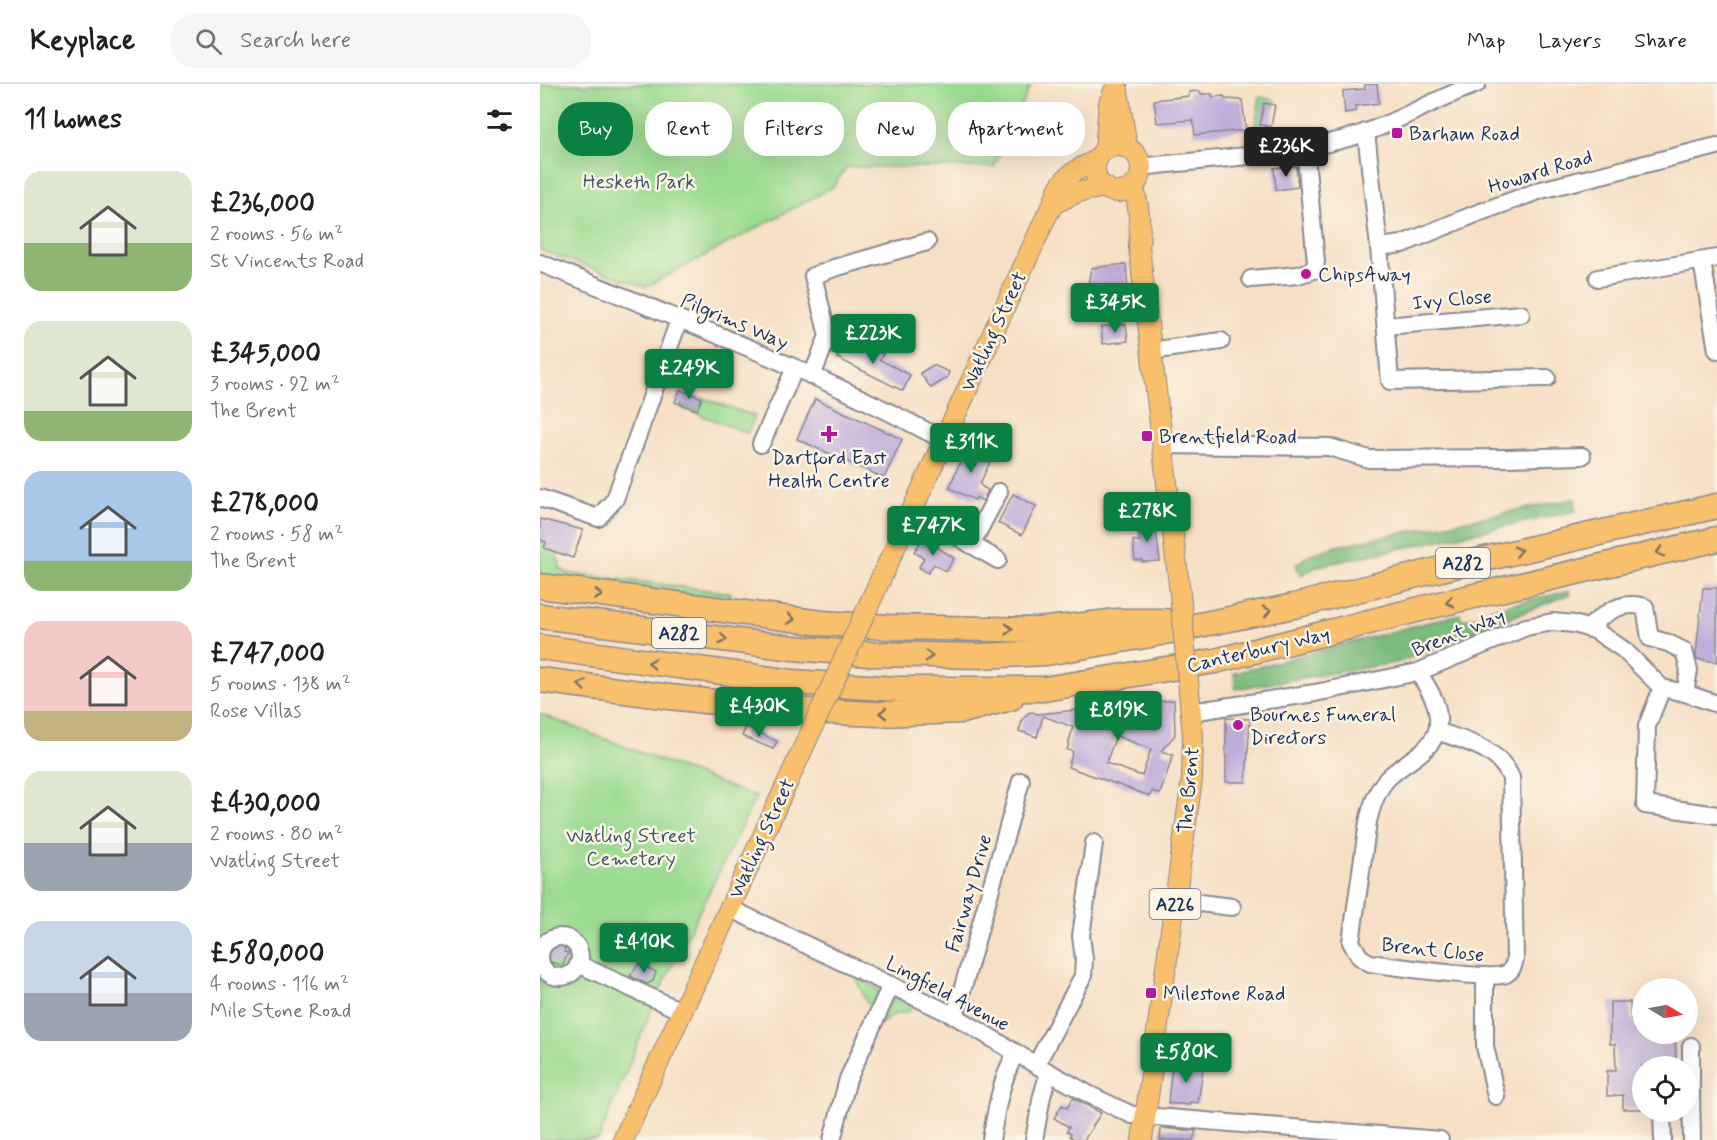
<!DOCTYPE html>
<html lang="en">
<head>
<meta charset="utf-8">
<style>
  body { margin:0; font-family:Mynerve,sans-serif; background:#f6f6f6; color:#202124; height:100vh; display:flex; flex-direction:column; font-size:22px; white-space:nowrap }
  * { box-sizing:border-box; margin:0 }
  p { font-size:20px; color:#757577 }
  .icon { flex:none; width:33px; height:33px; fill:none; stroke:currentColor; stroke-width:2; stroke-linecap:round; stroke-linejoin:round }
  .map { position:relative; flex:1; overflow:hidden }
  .sheet { display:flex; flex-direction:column; background:#fff; width:540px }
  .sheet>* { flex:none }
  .guide { position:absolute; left:18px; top:18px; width:570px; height:54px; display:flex; gap:12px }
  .needle { width:39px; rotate:100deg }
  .fabs { position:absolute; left:1092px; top:894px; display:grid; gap:12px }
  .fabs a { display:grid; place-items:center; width:66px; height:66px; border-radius:50%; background:#fff; box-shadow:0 6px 24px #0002; font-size:30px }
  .price { position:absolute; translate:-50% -51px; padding:0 14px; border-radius:6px; background:#0b8043; color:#fff; font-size:20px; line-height:39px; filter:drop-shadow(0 2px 3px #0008) }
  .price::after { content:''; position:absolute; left:50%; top:36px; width:18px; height:14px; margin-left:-9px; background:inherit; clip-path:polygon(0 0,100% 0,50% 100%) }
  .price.on { background:#222; color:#fff }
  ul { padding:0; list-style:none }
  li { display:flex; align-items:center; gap:18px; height:150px; padding:0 24px }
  li span { display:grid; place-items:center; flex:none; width:168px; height:120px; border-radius:18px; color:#555 }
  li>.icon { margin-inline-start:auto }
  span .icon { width:72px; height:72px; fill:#fffc; stroke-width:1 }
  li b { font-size:26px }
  h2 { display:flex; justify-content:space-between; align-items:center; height:72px; padding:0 24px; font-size:26px }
  .chip { padding:0 21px; border-radius:24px; background:#fff; box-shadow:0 6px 24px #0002; font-size:21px; line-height:54px }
  .chip.on { background:#0b8043; color:#fff }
  header { display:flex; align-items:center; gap:36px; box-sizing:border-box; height:84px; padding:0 30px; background:#fff; border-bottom:2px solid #e0e0e0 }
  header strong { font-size:28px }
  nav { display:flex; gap:33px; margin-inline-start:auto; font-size:21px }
  .search { width:420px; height:54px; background:#f6f6f6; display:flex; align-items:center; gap:15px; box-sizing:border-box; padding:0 21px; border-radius:24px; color:#757577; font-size:22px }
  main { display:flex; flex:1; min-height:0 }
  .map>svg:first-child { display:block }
  .green { fill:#9bdb91; stroke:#5b8578; stroke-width:1.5 }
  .forest { fill:#7cbb7b; stroke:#4c756c; stroke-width:1.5 }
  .building { fill:#beacda; fill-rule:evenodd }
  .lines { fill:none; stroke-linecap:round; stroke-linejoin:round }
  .minor-casing { stroke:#888791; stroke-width:20 }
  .major-casing { stroke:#888791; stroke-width:22 }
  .highway-casing { stroke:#888791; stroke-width:27 }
  .minor { stroke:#fff; stroke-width:16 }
  .major { stroke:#f8bf6c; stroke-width:20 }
  .highway { stroke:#f8bf6c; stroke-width:24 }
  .major-bridge-casing { stroke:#888791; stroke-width:22; stroke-linecap:butt }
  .major-bridge { stroke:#f8bf6c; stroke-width:20 }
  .oneway { stroke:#7e7064 }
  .poi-dot { fill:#b5179e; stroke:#fcf5e5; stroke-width:2 }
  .labels { text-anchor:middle; stroke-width:5; stroke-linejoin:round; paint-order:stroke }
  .shield { fill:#fcf5e5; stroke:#5e6a86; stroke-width:1.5 }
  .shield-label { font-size:18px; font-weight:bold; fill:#1b2f5e }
  .poi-label { font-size:20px; fill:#1b2f5e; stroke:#fcf5e5; text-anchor:start }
  .street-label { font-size:20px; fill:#1b2f5e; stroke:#fcf5e5 }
  .park-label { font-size:20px; fill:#3b5a6b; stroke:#fcf5e5 }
</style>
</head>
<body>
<header>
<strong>Keyplace</strong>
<div class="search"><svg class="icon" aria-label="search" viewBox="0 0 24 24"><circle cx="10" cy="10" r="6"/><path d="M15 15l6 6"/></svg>Search here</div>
<nav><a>Map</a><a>Layers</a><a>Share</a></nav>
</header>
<main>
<section class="sheet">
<h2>11 homes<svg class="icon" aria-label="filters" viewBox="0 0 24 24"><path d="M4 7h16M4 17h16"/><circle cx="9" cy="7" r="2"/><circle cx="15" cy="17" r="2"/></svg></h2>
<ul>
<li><span style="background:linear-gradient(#dfe7d0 60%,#8fb573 0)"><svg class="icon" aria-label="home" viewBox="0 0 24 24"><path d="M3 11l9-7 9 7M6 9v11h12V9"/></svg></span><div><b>£236,000</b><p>2 rooms · 56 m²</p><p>St Vincents Road</p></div></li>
<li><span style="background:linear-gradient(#dfe7d0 75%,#8fb573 0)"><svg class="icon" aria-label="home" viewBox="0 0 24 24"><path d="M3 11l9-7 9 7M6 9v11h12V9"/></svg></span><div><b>£345,000</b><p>3 rooms · 92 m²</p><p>The Brent</p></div></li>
<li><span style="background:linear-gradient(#a9c7e8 75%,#8fb573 0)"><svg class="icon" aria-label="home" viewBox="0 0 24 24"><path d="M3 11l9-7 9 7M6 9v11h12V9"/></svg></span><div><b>£278,000</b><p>2 rooms · 58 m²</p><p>The Brent</p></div></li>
<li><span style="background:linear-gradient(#f6c9c9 75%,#c2b280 0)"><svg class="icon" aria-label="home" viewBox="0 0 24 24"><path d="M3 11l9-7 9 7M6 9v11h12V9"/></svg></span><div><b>£747,000</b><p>5 rooms · 138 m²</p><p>Rose Villas</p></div></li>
<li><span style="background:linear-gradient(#dfe7d0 60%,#9aa5b1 0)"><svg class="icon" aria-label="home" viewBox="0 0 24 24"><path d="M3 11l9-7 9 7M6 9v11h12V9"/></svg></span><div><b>£430,000</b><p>2 rooms · 80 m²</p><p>Watling Street</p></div></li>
<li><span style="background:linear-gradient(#c9d6e8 60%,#9aa5b1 0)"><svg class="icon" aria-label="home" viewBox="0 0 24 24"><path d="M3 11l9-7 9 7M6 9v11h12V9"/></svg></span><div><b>£580,000</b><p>4 rooms · 116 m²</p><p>Mile Stone Road</p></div></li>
</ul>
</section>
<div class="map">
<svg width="1177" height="1056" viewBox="0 0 1177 1056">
  <rect width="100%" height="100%" fill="#fcf5e5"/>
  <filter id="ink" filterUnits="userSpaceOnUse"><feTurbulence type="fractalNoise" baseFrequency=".0167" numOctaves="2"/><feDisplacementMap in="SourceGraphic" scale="12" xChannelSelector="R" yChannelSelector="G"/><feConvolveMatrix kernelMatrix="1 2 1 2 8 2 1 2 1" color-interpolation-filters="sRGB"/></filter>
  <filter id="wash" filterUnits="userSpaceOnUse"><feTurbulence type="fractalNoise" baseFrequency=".008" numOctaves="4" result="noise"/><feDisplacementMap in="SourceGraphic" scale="24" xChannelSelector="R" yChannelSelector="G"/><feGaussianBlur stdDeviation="1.35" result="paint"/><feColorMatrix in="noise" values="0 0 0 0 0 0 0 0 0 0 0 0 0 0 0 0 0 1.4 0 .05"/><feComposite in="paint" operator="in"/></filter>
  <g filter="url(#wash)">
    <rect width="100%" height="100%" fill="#f6dfc4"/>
    <g class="green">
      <polygon points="0,0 491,0 454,83 307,83 293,103 106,203 0,166"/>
      <polygon points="720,13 735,16 735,21 724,19 720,45 715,45"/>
      <polygon points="162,314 215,332 207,349 140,323 142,320 157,326"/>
      <polygon points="0,456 21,461 17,476 21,478 19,484 28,489 191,509 189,516 0,491"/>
      <polygon points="0,630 216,713 116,915 58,1056 0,1056"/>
      <polygon points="319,895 337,904 339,911 333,921 328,921 317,897"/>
      <polygon points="359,914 370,919 370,927 353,931 339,941 352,916"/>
    </g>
    <g class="forest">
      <polygon points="1035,415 1036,427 779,482 760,491 756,480 771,470 801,461"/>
      <polygon points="1029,507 1030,510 860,578 696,605 694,589 920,530 922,536 951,530 949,525"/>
    </g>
    <g id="blocks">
      <g class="building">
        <polygon points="825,0 837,0 839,19 816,22 816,27 805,29 803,7 825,5"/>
        <polygon points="660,7 661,10 672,10 672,13 684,12 685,15 702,16 706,46 655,51 653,36 617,39 614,16 649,12 649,8"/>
        <polygon points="724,19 735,21 731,43 720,41"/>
        <polygon points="756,82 758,103 736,106 734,84"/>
        <polygon points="586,180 588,207 546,212 551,184"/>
        <polygon points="586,240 588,257 563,260 561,243"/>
        <polygon points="306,256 330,268 332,265 343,270 340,276 370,291 363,307 297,274"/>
        <polygon points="393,281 409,288 407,294 391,304 380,289"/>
        <polygon points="140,306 162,314 157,326 135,318"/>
        <polygon points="275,315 362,355 344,394 257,355"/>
        <polygon points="428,360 452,373 440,400 441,402 448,406 443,417 436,413 435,416 409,404"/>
        <polygon points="473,410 496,422 482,451 458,439"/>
        <polygon points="0,435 43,446 33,474 4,464 6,458 0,456"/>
        <polygon points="615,438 620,477 602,478 602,476 595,476 593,457 600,457 597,439"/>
        <polygon points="383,454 414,474 406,488 394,480 388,489 379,483 384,474 374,468"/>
        <polygon points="1163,504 1177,504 1177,578 1157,575 1156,570"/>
        <path d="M 634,616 L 635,651 L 621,667 L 633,671 L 620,710 L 612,707 L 610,712 L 528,683 L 533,667 L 527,666 L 533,643 L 503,632 L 497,653 L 479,647 L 482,637 L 488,629 L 492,628 L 498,630 ZM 576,652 L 611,665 L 602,692 L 566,679 Z"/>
        <polygon points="686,634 710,635 706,698 686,698"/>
        <polygon points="206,643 237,657 233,665 202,652"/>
        <polygon points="14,859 25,864 24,868 28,869 23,881 7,877"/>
        <polygon points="99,880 116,888 113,897 107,900 90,892"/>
        <polygon points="1070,918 1090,918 1091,936 1102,936 1102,950 1135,950 1136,982 1102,982 1102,1025 1083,1025 1083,1011 1067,1012 1067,987 1076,987 1075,960 1070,960"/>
        <polygon points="647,976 664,978 658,1019 650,1018 649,1021 628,1019 632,983 646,985"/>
        <polygon points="533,1014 561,1029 544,1056 536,1056 530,1052 531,1050 527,1047 529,1043 514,1034 522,1021 527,1024"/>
        <polygon points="621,1044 656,1047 653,1056 620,1056"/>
      </g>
    </g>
  </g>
  <g filter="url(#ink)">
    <use href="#blocks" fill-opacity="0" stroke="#888791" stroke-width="1.5"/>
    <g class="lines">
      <g class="minor-casing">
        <g id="minor">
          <polyline points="826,48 839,163 850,297 1007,294"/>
          <path d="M 602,83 C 668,75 737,72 801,56 C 849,44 891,16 937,0"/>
          <polyline points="839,163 862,160 938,129 1001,106 1177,62"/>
          <polyline points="1162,177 1177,266"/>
          <path d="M 0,179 C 136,234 274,286 403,356"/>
          <polyline points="1058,194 1177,174"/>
          <polyline points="711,195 758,191 774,186 776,178 765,63"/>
          <polyline points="846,242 981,230"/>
          <polyline points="611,267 681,257"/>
          <polyline points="272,292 288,252 273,192 294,184 387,158"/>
          <polyline points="221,360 255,284"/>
          <polyline points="622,361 789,363 829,375 967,374 1042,372"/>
          <polyline points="0,414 58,434 75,415 139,236"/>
          <polyline points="372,426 458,476"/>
          <polyline points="431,461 459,408"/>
          <path d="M 1048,544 C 1065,529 1081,516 1105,523 L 1110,554 L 1128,559 L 1144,567 L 1149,586 L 1145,609"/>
          <path d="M 878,588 C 890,607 902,623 897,647 C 925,657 959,664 971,694 L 975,875 C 974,881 972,887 966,890 C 952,897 851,882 830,879 L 820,873 L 811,858 L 828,738 C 831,724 836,707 847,695 C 863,678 889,670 897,647"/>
          <polyline points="1122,604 1107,642 1105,721 1177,731"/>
          <polyline points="651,628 775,609 878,588 986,543 1013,538 1034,540 1056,547 1084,566 1122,604 1145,609 1177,620"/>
          <polyline points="635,816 692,823"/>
          <polyline points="189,824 415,932 496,981 552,1012 592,1031 900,1056"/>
          <circle cx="20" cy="873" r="20"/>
          <polyline points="38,880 141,927"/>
          <polyline points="945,892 945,962 956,1012"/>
          <polyline points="415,932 481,697"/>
          <polyline points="1151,962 1151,1006"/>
          <polyline points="496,981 543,892 544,875 541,852 554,759"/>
          <polyline points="1148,1006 1151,1006 1152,1056"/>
          <polyline points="1122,1028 1123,1056"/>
          <polyline points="292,1056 308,995 351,901"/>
          <path d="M 451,1056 C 456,1028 461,994 476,969"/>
          <polyline points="494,1056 502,1012 509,988"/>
        </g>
      </g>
      <g class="major-casing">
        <g id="major">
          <polyline points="577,1 587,63"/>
          <circle cx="578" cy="85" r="23"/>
          <polyline points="565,66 569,19 577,0"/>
          <path d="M 593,102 C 599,119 601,145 599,163 L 640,509"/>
          <polyline points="515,119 538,108 566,103"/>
          <path d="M 326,527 L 507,131 C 514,121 514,114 519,104 C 527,89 542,83 557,76"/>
          <polyline points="83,1056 271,647"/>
          <polyline points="602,1056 652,695 653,653 649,607"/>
        </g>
      </g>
      <g class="highway-casing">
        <g id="highway">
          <polyline points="0,502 282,539 348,543 499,546 578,537 625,537"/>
          <polyline points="0,532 253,564 330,570 441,572 506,569 605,552 754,522 901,485 1177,422"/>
          <polyline points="0,563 253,598 357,605 504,605 675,577 896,521 1177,455"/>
          <polyline points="0,596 130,613 246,626 339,630 422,627 471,614"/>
        </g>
      </g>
      <use href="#minor" class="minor"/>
      <use href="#major" class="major"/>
      <use href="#highway" class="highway"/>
      <g class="major-bridge-casing">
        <g id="major-bridge">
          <polyline points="640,509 649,607"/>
          <polyline points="271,647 326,527"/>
        </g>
      </g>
      <use href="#major-bridge" class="major-bridge"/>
    </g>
    <defs><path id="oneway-chevron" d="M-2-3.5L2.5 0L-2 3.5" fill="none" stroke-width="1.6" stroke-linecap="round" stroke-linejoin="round" transform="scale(1.5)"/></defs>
    <g class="oneway">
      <use href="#oneway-chevron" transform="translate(978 467) rotate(-13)"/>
      <use href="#oneway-chevron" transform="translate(1120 468) rotate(167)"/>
      <use href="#oneway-chevron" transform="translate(58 511) rotate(7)"/>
      <use href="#oneway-chevron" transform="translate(910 518) rotate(167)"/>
      <use href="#oneway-chevron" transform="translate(727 527) rotate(-11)"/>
      <use href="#oneway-chevron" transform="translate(251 535) rotate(7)"/>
      <use href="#oneway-chevron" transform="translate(469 545) rotate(1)"/>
      <use href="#oneway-chevron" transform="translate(183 555) rotate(7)"/>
      <use href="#oneway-chevron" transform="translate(389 572) rotate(1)"/>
      <use href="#oneway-chevron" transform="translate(112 579) rotate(-172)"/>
      <use href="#oneway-chevron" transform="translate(42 601) rotate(-172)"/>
      <use href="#oneway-chevron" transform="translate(343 629) rotate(180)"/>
    </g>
  </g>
  <g class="poi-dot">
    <rect x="851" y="43" width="12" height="12" rx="3"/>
    <circle cx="766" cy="190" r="6"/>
    <path d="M286 341h6v6h6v6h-6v6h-6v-6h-6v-6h6z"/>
    <rect x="601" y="346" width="12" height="12" rx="3"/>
    <circle cx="698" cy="641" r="6"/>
    <rect x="605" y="903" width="12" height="12" rx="3"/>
  </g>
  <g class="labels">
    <g class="shield">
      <rect x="896" y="464" width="54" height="30" rx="4.5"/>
      <rect x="112" y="534" width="54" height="30" rx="4.5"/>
      <rect x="609.5" y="805" width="51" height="30" rx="4.5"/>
    </g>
    <g class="shield-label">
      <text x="923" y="485">A282</text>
      <text x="139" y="555">A282</text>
      <text x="635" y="826">A226</text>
    </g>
    <g class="poi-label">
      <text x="869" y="56">Barham Road</text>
      <text x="778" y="197">ChipsAway</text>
      <text x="619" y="359">Brentfield Road</text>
      <text x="289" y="380" text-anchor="middle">Dartford East<tspan x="289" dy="23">Health Centre</tspan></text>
      <text x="710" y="637">Bournes Funeral<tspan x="710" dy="23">Directors</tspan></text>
      <text x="623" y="916">Milestone Road</text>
    </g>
    <g class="street-label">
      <text transform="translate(1000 87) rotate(-17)" y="7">Howard Road</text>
      <text transform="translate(912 215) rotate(-5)" y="7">Ivy Close</text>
      <text transform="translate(195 237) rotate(23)" y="7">Pilgrims Way</text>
      <text transform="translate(453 247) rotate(-65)" y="7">Watling Street</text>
      <text transform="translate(918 548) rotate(-22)" y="7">Brent Way</text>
      <text transform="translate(718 565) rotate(-13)" y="7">Canterbury Way</text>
      <text transform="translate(648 706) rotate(-85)" y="7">The Brent</text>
      <text transform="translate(221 754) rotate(-65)" y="7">Watling Street</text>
      <text transform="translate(428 809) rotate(-74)" y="7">Fairway Drive</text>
      <text transform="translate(893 865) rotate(6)" y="7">Brent Close</text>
      <text transform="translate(408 909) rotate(28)" y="7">Lingfield Avenue</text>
    </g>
    <g class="park-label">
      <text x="99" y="104">Hesketh Park</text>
      <text x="91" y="758">Watling Street<tspan x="91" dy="23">Cemetery</tspan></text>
    </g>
  </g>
</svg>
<div class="fabs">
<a><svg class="needle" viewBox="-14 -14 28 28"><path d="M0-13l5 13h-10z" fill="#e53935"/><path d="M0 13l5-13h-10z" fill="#757577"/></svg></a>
<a><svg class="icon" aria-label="locate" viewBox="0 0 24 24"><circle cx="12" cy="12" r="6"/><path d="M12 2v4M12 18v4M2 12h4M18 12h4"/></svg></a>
</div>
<b class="price on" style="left:746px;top:94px">£236K</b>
<b class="price" style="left:575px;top:250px">£345K</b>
<b class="price" style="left:333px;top:281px">£223K</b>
<b class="price" style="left:149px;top:316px">£249K</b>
<b class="price" style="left:431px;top:390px">£311K</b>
<b class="price" style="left:607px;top:459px">£278K</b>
<b class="price" style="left:393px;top:473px">£747K</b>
<b class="price" style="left:219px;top:654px">£430K</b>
<b class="price" style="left:578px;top:658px">£819K</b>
<b class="price" style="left:104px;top:890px">£410K</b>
<b class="price" style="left:646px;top:1000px">£580K</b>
<div class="guide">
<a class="chip on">Buy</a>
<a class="chip">Rent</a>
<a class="chip">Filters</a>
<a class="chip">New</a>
<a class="chip">Apartment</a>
</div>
</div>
</main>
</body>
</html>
